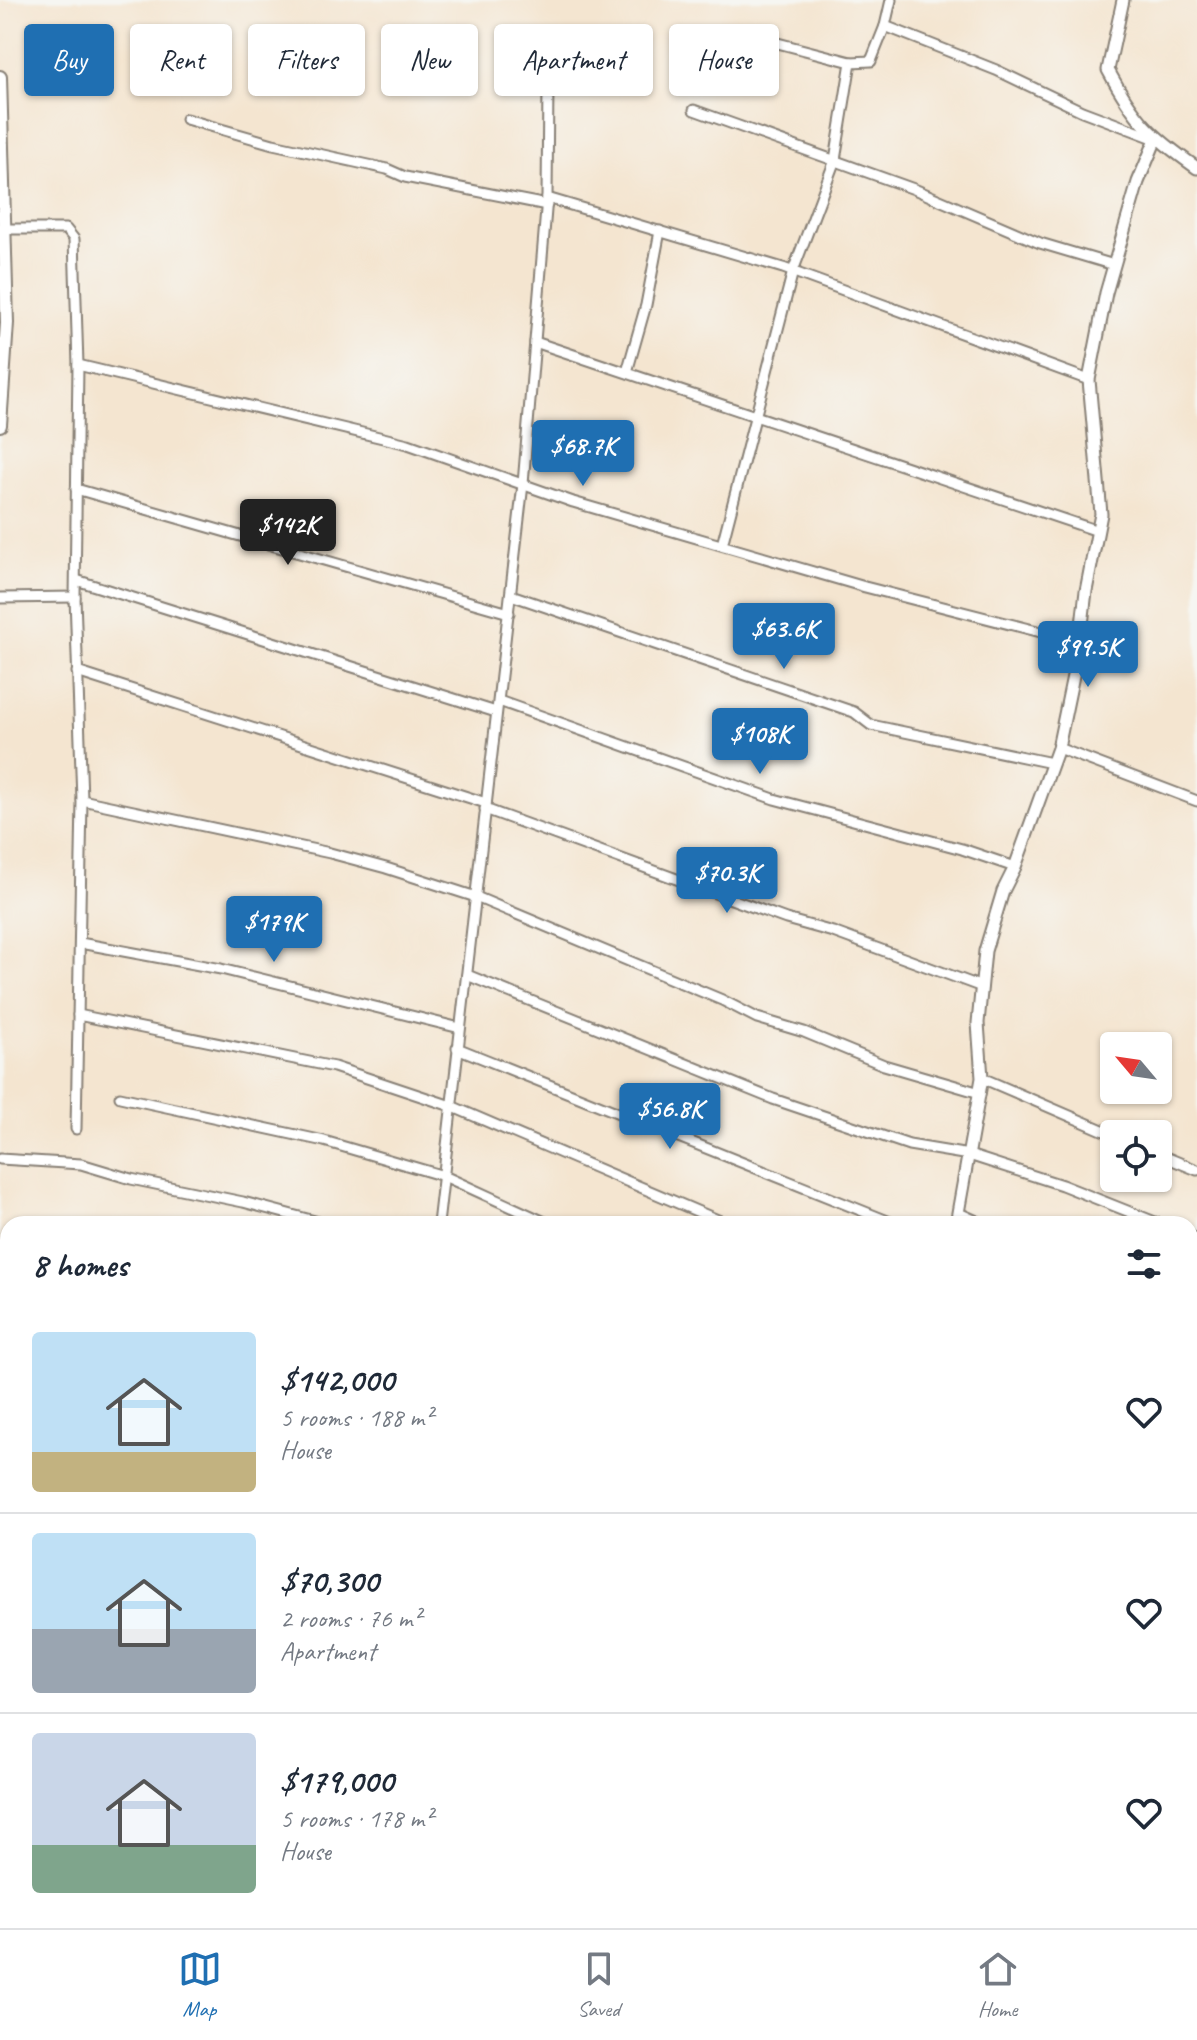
<!DOCTYPE html>
<html lang="en">
<head>
<meta charset="utf-8">
<style>
  body { margin:0; font-family:Caveat,sans-serif; background:#f2f2f3; color:#1f2937; height:100vh; display:flex; flex-direction:column; font-size:30px; white-space:nowrap }
  * { box-sizing:border-box; margin:0 }
  p { font-size:26px; color:#747a83 }
  .icon { flex:none; width:44px; height:44px; fill:none; stroke:currentColor; stroke-width:2; stroke-linecap:round; stroke-linejoin:round }
  .map { position:relative; flex:1; overflow:hidden }
  .sheet { position:absolute; left:0px; top:1216px; width:1198px; height:712px; display:flex; flex-direction:column; background:#fff; border-radius:24px 24px 0 0; box-shadow:0 2px 6px #0004 }
  .sheet>* { flex:none }
  .top-card { position:absolute; left:24px; top:24px; width:1150px; height:72px; display:flex; gap:16px }
  .needle { width:52px; rotate:299deg }
  .controls { position:absolute; left:1100px; top:1032px; display:grid; gap:16px }
  .controls a { display:grid; place-items:center; width:72px; height:72px; border-radius:8px; background:#fff; box-shadow:0 2px 6px #0004; font-size:40px }
  .price { position:absolute; translate:-50% -68px; padding:0 18px; border-radius:8px; background:#1f6fb2; color:#fff; font-size:26px; line-height:52px; filter:drop-shadow(0 2px 4px #0008) }
  .price::after { content:''; position:absolute; left:50%; top:48px; width:24px; height:18px; margin-left:-12px; background:inherit; clip-path:polygon(0 0,100% 0,50% 100%) }
  .price.current { background:#222; color:#fff }
  ul { padding:0; list-style:none }
  li { display:flex; align-items:center; gap:24px; height:200px; padding:0 32px }
  li+li { border-top:2px solid #e0e1e3 }
  li span { display:grid; place-items:center; flex:none; width:224px; height:160px; border-radius:8px; color:#555 }
  li>.icon { margin-inline-start:auto }
  span .icon { width:96px; height:96px; fill:#fffc; stroke-width:1 }
  li b { font-size:34px }
  h2 { display:flex; justify-content:space-between; align-items:center; height:96px; padding:0 32px; font-size:34px }
  .chip { padding:0 28px; border-radius:8px; background:#fff; box-shadow:0 2px 6px #0004; font-size:28px; line-height:72px }
  .chip.current { background:#1f6fb2; color:#fff }
  .tabs { display:flex; justify-content:space-around; align-items:center; height:112px; border-top:2px solid #e0e1e3; background:#fff; font-size:22px; color:#747a83 }
  .tabs a { display:grid; justify-items:center; gap:4px }
  .tabs .current { color:#1f6fb2 }
  .map>svg:first-child { display:block }
  .lines { fill:none; stroke-linecap:round; stroke-linejoin:round }
  .minor-casing { stroke:#888076; stroke-width:13 }
  .tertiary-casing { stroke:#888076; stroke-width:15 }
  .secondary-casing { stroke:#888076; stroke-width:16 }
  .minor { stroke:#fff; stroke-width:9 }
  .tertiary { stroke:#fff; stroke-width:11 }
  .secondary { stroke:#fff; stroke-width:12 }
</style>
</head>
<body>
<div class="map">
<svg width="1197" height="1928" viewBox="0 0 1197 1928">
  <rect width="100%" height="100%" fill="#f6f6f2"/>
  <filter id="ink" filterUnits="userSpaceOnUse"><feTurbulence type="fractalNoise" baseFrequency=".0125" numOctaves="2"/><feDisplacementMap in="SourceGraphic" scale="16" xChannelSelector="R" yChannelSelector="G"/><feConvolveMatrix kernelMatrix="1 2 1 2 8 2 1 2 1" color-interpolation-filters="sRGB"/></filter>
  <filter id="wash" filterUnits="userSpaceOnUse"><feTurbulence type="fractalNoise" baseFrequency=".006" numOctaves="4" result="noise"/><feDisplacementMap in="SourceGraphic" scale="32" xChannelSelector="R" yChannelSelector="G"/><feGaussianBlur stdDeviation="1.8" result="paint"/><feColorMatrix in="noise" values="0 0 0 0 0 0 0 0 0 0 0 0 0 0 0 0 0 1.4 0 .05"/><feComposite in="paint" operator="in"/></filter>
  <g filter="url(#wash)">
    <rect width="100%" height="100%" fill="#f4e5d0"/>
  </g>
  <g filter="url(#ink)">
    <g class="lines">
      <g class="minor-casing">
        <g id="minor">
          <polyline points="885,26 996,70 1082,111 1156,139"/>
          <polyline points="743,34 851,62 871,61 885,26 891,0"/>
          <polyline points="694,110 914,189 1040,243 1114,265"/>
          <polyline points="186,119 273,144 387,169 405,177 547,205"/>
          <polyline points="547,198 783,268 1089,380"/>
          <polyline points="9,229 66,229 74,239 78,365 75,597 82,800 76,1129"/>
          <polyline points="535,342 1098,531"/>
          <polyline points="78,365 408,444 573,502 865,587 1080,642"/>
          <polyline points="627,372 646,305 660,231"/>
          <polyline points="76,489 509,613"/>
          <polyline points="722,545 793,271 835,160 851,62"/>
          <polyline points="76,580 496,712"/>
          <polyline points="511,595 854,712 871,725 1052,763"/>
          <polyline points="0,598 75,597"/>
          <polyline points="77,672 486,803"/>
          <polyline points="499,701 774,799 962,849 1015,867"/>
          <polyline points="1058,748 1197,801"/>
          <polyline points="82,800 330,853 386,868 476,897 722,1000 757,1018 804,1032 884,1065 980,1093"/>
          <polyline points="485,809 786,919 833,932 982,987"/>
          <polyline points="80,943 221,969 460,1028"/>
          <polyline points="467,975 773,1099 909,1145 969,1155 1062,1185 1160,1224"/>
          <polyline points="78,1015 334,1067 451,1106 727,1224"/>
          <polyline points="457,1048 895,1224"/>
          <polyline points="982,1078 1114,1135"/>
          <polyline points="120,1097 324,1141 444,1176 549,1224"/>
          <polyline points="1158,1154 1197,1170"/>
          <polyline points="0,1159 81,1164 131,1179 243,1202 326,1224"/>
          <polyline points="959,1213 983,1224"/>
          <polyline points="438,1224 523,484 547,198 548,84"/>
          <polyline points="1190,1236 1197,1239"/>
          <polyline points="1190,1319 1197,1322"/>
          <polyline points="0,1341 8,1343"/>
          <polyline points="1190,1443 1197,1447"/>
          <polyline points="1190,1512 1197,1516"/>
          <polyline points="0,1594 8,1594"/>
          <polyline points="1190,1615 1197,1620"/>
          <polyline points="1190,1668 1197,1660"/>
          <polyline points="0,1677 8,1678"/>
          <polyline points="0,1783 8,1785"/>
          <polyline points="0,1884 8,1886"/>
          <polyline points="222,1920 275,1927"/>
          <polyline points="328,1920 337,1928"/>
          <polyline points="428,1920 438,1928"/>
          <polyline points="535,1920 546,1928"/>
          <polyline points="913,1920 927,1928"/>
          <polyline points="1072,1928 1077,1920"/>
        </g>
      </g>
      <g class="tertiary-casing">
        <g id="tertiary">
          <path d="M 1123,0 L 1108,70 C 1135,120 1150,135 1197,168"/>
          <polyline points="956,1224 982,1078 978,1023 985,951 1003,891 1015,867 1058,748 1080,642 1086,591 1101,514 1089,380 1106,293 1138,182 1156,139"/>
          <polyline points="712,1928 714,1920"/>
        </g>
      </g>
      <g class="secondary-casing">
        <polyline id="secondary" points="0,77 7,323 0,425"/>
      </g>
      <use href="#minor" class="minor"/>
      <use href="#tertiary" class="tertiary"/>
      <use href="#secondary" class="secondary"/>
    </g>
  </g>
</svg>
<div class="controls">
<a><svg class="needle" viewBox="-14 -14 28 28"><path d="M0-13l5 13h-10z" fill="#e53935"/><path d="M0 13l5-13h-10z" fill="#747a83"/></svg></a>
<a><svg class="icon" aria-label="locate" viewBox="0 0 24 24"><circle cx="12" cy="12" r="6"/><path d="M12 2v4M12 18v4M2 12h4M18 12h4"/></svg></a>
</div>
<b class="price" style="left:583px;top:488px">$68.7K</b>
<b class="price current" style="left:288px;top:567px">$142K</b>
<b class="price" style="left:784px;top:671px">$63.6K</b>
<b class="price" style="left:1088px;top:689px">$99.5K</b>
<b class="price" style="left:760px;top:776px">$108K</b>
<b class="price" style="left:727px;top:915px">$70.3K</b>
<b class="price" style="left:274px;top:964px">$179K</b>
<b class="price" style="left:670px;top:1151px">$56.8K</b>
<div class="top-card">
<a class="chip current">Buy</a>
<a class="chip">Rent</a>
<a class="chip">Filters</a>
<a class="chip">New</a>
<a class="chip">Apartment</a>
<a class="chip">House</a>
</div>
<section class="sheet">
<h2>8 homes<svg class="icon" aria-label="filters" viewBox="0 0 24 24"><path d="M4 7h16M4 17h16"/><circle cx="9" cy="7" r="2"/><circle cx="15" cy="17" r="2"/></svg></h2>
<ul>
<li><span style="background:linear-gradient(#bfe0f5 75%,#c2b280 0)"><svg class="icon" aria-label="home" viewBox="0 0 24 24"><path d="M3 11l9-7 9 7M6 9v11h12V9"/></svg></span><div><b>$142,000</b><p>5 rooms · 188 m²</p><p>House</p></div><svg class="icon" aria-label="heart" viewBox="0 0 24 24"><path d="M12 20l-8-8c-3-5 5-10 8-4 3-6 11-1 8 4z"/></svg></li>
<li><span style="background:linear-gradient(#bfe0f5 60%,#9aa5b1 0)"><svg class="icon" aria-label="home" viewBox="0 0 24 24"><path d="M3 11l9-7 9 7M6 9v11h12V9"/></svg></span><div><b>$70,300</b><p>2 rooms · 76 m²</p><p>Apartment</p></div><svg class="icon" aria-label="heart" viewBox="0 0 24 24"><path d="M12 20l-8-8c-3-5 5-10 8-4 3-6 11-1 8 4z"/></svg></li>
<li><span style="background:linear-gradient(#c9d6e8 70%,#7fa58c 0)"><svg class="icon" aria-label="home" viewBox="0 0 24 24"><path d="M3 11l9-7 9 7M6 9v11h12V9"/></svg></span><div><b>$179,000</b><p>5 rooms · 178 m²</p><p>House</p></div><svg class="icon" aria-label="heart" viewBox="0 0 24 24"><path d="M12 20l-8-8c-3-5 5-10 8-4 3-6 11-1 8 4z"/></svg></li>
</ul>
</section>
</div>
<nav class="tabs">
<a class="current"><svg class="icon" aria-label="map" viewBox="0 0 24 24"><path d="M3 6l6-2 6 2 6-2v14l-6 2-6-2-6 2zM9 4v14M15 6v14"/></svg>Map</a>
<a><svg class="icon" aria-label="saved" viewBox="0 0 24 24"><path d="M7 4h10v16l-5-4-5 4z"/></svg>Saved</a>
<a><svg class="icon" aria-label="home" viewBox="0 0 24 24"><path d="M3 11l9-7 9 7M6 9v11h12V9"/></svg>Home</a>
</nav>
</body>
</html>
